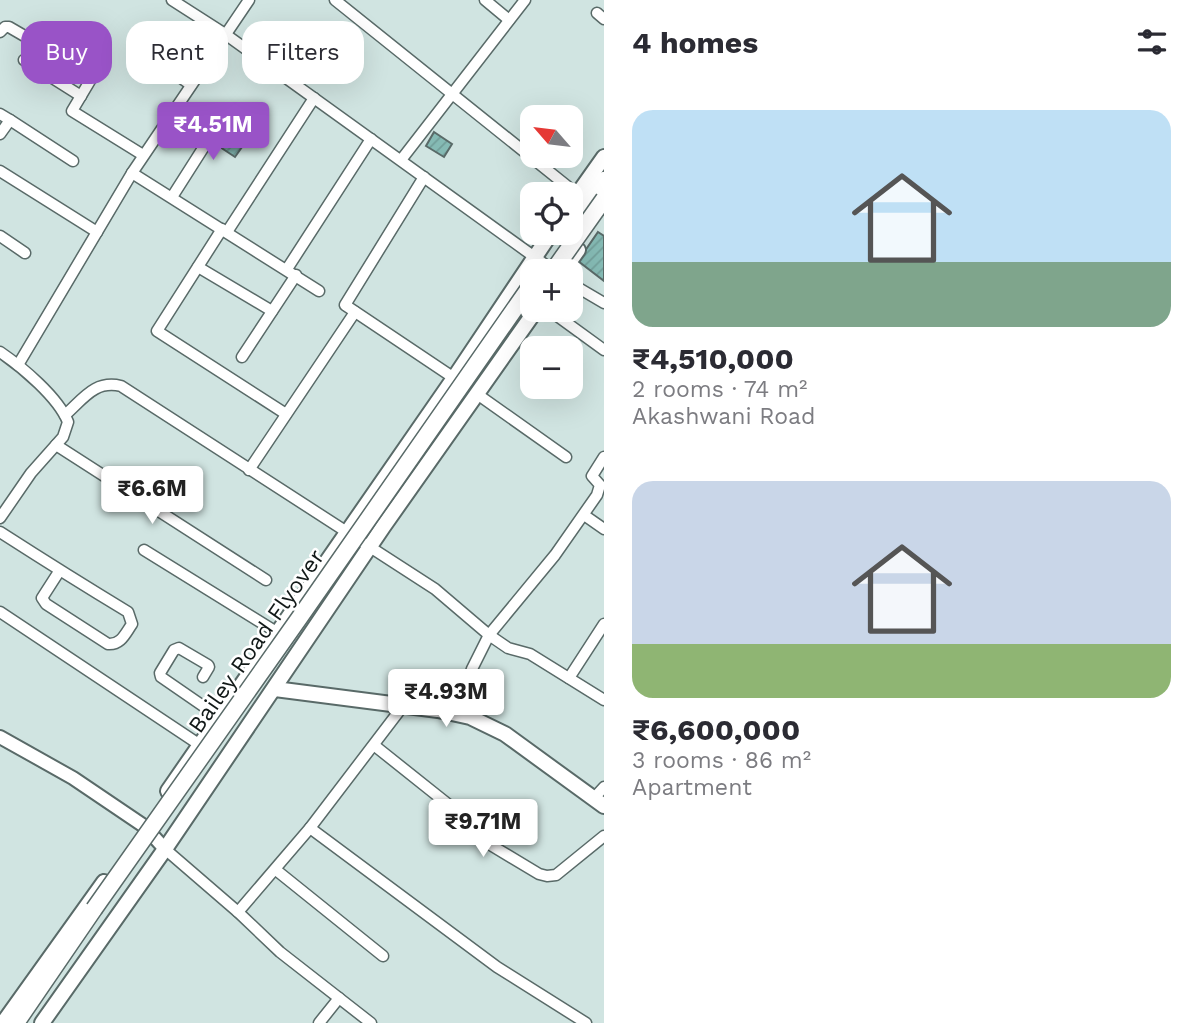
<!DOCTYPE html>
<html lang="en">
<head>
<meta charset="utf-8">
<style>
  body { margin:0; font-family:"Work Sans",sans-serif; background:#f7f7f7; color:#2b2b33; height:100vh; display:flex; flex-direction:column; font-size:26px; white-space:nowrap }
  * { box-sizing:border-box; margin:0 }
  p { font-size:23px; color:#7c7c81 }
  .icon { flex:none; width:38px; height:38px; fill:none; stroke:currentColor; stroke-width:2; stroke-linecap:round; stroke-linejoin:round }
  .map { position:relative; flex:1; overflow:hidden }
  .drawer { display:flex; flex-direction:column; background:#fff; width:595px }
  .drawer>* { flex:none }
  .hud { position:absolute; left:21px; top:21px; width:478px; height:63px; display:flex; gap:14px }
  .needle { width:46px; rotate:298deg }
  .fabs { position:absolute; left:520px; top:105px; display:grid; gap:14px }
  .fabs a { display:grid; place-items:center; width:63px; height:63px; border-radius:14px; background:#fff; box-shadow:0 7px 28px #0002; font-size:35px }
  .price { position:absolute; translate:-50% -60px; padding:0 16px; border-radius:7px; background:#fff; color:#222; font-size:23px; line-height:46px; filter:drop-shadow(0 2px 4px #0008) }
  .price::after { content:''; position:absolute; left:50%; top:42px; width:21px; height:16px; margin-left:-10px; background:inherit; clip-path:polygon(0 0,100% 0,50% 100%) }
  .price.on { background:#9953c7; color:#fff }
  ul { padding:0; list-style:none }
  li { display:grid; align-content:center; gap:14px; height:371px; padding:0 28px }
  li span { display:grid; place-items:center; height:217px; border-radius:21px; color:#555 }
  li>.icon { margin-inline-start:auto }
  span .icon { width:126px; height:126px; fill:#fffc; stroke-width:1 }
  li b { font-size:30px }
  h2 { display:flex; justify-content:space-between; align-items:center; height:84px; padding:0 28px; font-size:30px }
  .pill { padding:0 24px; border-radius:21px; background:#fff; box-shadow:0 7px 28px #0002; font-size:24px; line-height:63px }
  .pill.on { background:#9953c7; color:#fff }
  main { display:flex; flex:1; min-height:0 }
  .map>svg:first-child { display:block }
  .building { fill:url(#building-hatch); stroke:#596a68; stroke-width:2 }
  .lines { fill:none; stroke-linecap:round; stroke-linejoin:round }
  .minor-casing { stroke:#596a68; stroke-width:13 }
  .tertiary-casing { stroke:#596a68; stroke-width:16 }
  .secondary-casing { stroke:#596a68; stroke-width:18 }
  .trunk-casing { stroke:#596a68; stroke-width:19 }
  .minor { stroke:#fff; stroke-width:10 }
  .tertiary { stroke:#fff; stroke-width:12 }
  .secondary { stroke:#fff; stroke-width:14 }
  .trunk { stroke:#fff; stroke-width:16 }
  .trunk-bridge-casing { stroke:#596a68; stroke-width:19; stroke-linecap:butt }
  .trunk-bridge { stroke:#fff; stroke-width:16 }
  .labels { text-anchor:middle; stroke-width:5; stroke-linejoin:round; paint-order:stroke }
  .street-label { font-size:23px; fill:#121918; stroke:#fff }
</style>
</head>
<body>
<main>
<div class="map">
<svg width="604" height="1023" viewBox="0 0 604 1023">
  <defs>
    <pattern id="building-hatch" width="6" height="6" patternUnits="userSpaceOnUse" patternTransform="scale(1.75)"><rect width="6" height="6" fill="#85bab4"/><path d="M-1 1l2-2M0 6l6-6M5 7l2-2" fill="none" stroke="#729f9a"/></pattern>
  </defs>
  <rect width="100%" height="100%" fill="#d0e4e1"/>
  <g class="building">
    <polygon points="434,132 452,144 444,157 426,146"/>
    <polygon points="224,135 242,147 235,157 217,145"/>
    <polygon points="598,232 604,236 604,281 578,261"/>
  </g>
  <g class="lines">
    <g class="minor-casing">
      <g id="minor">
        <polyline points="172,0 225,34 554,271"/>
        <polyline points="335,0 577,194"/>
        <polyline points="485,0 509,20"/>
        <polyline points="597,13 604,19"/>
        <polyline points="0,32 5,27 9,27 28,38"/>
        <polyline points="154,59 191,85"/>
        <polyline points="24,60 81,96"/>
        <polyline points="97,69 72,111 143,155"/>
        <polyline points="0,114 10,120 0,134"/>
        <polyline points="10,120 73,161"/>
        <polyline points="401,160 525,0"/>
        <polyline points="0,171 97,232"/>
        <polyline points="132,173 319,291"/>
        <polyline points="424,177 345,305 454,378"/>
        <polyline points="172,197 228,109"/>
        <polyline points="222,229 157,331 286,414"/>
        <polyline points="227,232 314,98"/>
        <polyline points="0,236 25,253"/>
        <polyline points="198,267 272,311"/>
        <polyline points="287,269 371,139"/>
        <polyline points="570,283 604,303"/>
        <polyline points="549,310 604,350"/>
        <path d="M 0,352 C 22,367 58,397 68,422 L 63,437 L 31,473 L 0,518"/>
        <polyline points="242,357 296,275"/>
        <polyline points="18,365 132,173 249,0"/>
        <polyline points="477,394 566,457"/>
        <path d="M 65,415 C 84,398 95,380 121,386 L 435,589 L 489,635 L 508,648 L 530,654 L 604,700"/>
        <polyline points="56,445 266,580"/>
        <polyline points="249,470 355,312"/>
        <polyline points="584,515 604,529"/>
        <path d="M 0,532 C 42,559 85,586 128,612 L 132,624 C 125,634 121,645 108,644 L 46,604 L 42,598 L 60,570"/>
        <polyline points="144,550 278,633"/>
        <polyline points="0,612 200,745"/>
        <polyline points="203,677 209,667 208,665 179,648 174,650 160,673 161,677 219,717"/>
        <polyline points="569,678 604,624"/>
        <polyline points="456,713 472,669 489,635 555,555 597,495 600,485 592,476 604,457"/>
        <polyline points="375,746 449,805 489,844 539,874 547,876 556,875 604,836"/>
        <polyline points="594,798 604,787"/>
        <polyline points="310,828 497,967 586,1023"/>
        <polyline points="165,849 238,912 280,952 371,1023"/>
        <polyline points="276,870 383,956"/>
        <polyline points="238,912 310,828 403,706"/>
        <polyline points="319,1023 339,998"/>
      </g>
    </g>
    <g class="tertiary-casing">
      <polyline id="tertiary" points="0,737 73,778 144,826 165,849"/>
    </g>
    <g class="secondary-casing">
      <g id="secondary">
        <polyline points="570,205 604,157"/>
        <polyline points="563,271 578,250"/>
        <polyline points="275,689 438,710 470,717 505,734 604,806"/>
        <polyline points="168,791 454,378 551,233"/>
        <polyline points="3,1023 104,882"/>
        <polyline points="42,1023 165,849 383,527 536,310"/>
      </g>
    </g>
    <g class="trunk-casing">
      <g id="trunk">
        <polyline points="570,228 604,180"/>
        <polyline points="16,1023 94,909"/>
      </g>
    </g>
    <use href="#minor" class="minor"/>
    <use href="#tertiary" class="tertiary"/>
    <use href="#secondary" class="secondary"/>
    <use href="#trunk" class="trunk"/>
    <g class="trunk-bridge-casing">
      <g id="trunk-bridge">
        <polyline points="553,271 604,199"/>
        <polyline points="94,909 300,617 532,284"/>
      </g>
    </g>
    <use href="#trunk-bridge" class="trunk-bridge"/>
  </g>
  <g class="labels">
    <g class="street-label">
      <text transform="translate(256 641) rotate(-55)" y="8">Bailey Road Flyover</text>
    </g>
  </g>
</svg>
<div class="fabs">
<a><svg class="needle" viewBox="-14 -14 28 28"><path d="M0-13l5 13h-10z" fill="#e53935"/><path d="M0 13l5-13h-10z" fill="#7c7c81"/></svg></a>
<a><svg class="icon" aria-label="locate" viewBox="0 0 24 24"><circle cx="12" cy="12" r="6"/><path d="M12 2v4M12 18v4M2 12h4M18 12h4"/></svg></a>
<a>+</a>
<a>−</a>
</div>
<b class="price on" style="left:213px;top:162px">₹4.51M</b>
<b class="price" style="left:152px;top:526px">₹6.6M</b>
<b class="price" style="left:446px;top:729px">₹4.93M</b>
<b class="price" style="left:483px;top:859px">₹9.71M</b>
<div class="hud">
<a class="pill on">Buy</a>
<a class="pill">Rent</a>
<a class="pill">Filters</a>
</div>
</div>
<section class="drawer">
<h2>4 homes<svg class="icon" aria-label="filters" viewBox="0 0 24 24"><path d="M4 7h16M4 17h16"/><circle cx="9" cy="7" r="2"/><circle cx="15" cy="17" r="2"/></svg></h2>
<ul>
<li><span style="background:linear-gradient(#bfe0f5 70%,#7fa58c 0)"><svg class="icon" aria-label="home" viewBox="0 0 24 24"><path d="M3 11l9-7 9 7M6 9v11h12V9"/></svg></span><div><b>₹4,510,000</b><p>2 rooms · 74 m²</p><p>Akashwani Road</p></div></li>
<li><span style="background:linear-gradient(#c9d6e8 75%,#8fb573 0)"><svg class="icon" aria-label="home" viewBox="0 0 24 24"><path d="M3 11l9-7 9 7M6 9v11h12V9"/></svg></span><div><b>₹6,600,000</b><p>3 rooms · 86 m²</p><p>Apartment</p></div></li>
</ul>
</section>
</main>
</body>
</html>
